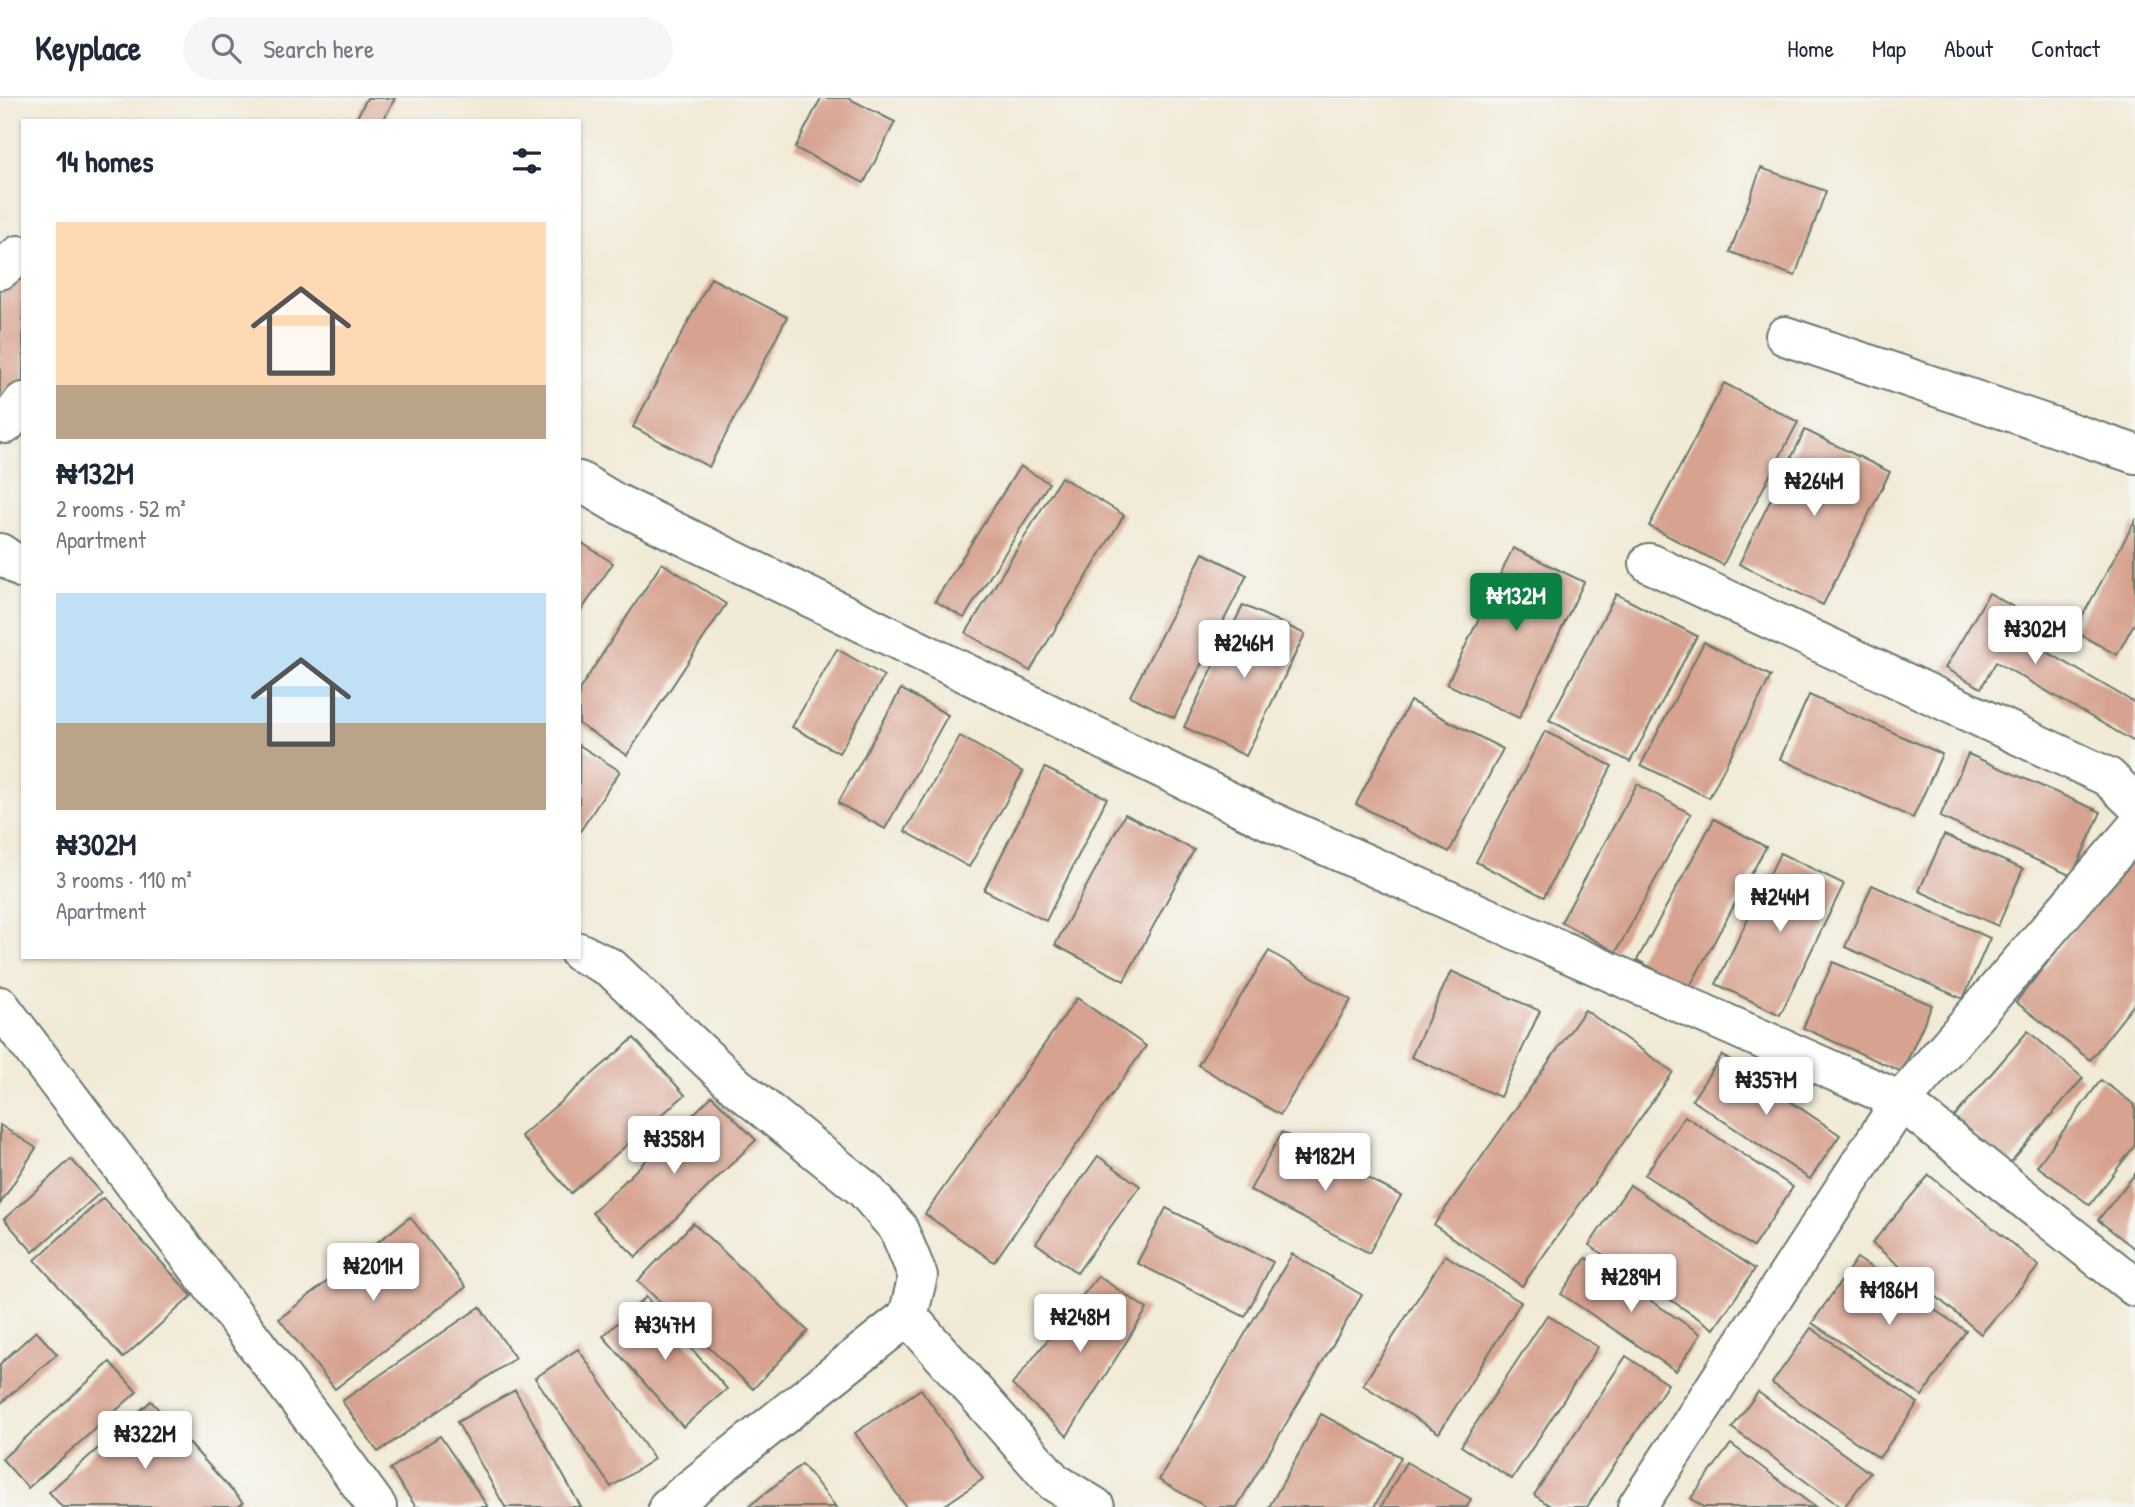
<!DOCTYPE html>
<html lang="en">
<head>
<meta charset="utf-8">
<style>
  body { margin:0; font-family:"Patrick Hand",sans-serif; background:#f6f6f7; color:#1f2937; height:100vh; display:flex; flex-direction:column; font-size:26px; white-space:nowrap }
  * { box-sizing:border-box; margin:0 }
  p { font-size:23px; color:#747a83 }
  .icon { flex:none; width:38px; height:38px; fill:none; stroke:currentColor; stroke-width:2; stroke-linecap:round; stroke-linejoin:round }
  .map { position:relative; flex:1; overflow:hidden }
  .panel { position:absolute; left:21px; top:21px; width:560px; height:840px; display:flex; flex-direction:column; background:#fff; border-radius:0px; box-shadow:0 2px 5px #0004 }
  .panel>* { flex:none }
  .price { position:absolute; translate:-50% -60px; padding:0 16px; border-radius:7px; background:#fff; color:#222; font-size:23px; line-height:46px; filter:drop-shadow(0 2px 4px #0008) }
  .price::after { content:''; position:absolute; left:50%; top:42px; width:21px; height:16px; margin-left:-10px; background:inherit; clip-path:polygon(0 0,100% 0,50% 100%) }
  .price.active { background:#0b8043; color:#fff }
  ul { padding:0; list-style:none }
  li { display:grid; align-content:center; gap:14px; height:371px; padding:0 35px }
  li span { display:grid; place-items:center; height:217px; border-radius:0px; color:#555 }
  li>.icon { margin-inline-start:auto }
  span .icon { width:126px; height:126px; fill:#fffc; stroke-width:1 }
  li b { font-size:30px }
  h2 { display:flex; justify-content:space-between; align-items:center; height:84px; padding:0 35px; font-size:30px }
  header { display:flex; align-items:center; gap:42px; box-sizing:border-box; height:98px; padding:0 35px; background:#fff; border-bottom:2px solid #e0e1e3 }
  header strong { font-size:33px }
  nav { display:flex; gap:38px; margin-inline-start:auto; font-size:24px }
  .search { width:490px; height:63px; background:#f6f6f7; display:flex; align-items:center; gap:18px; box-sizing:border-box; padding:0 24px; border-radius:38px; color:#747a83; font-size:26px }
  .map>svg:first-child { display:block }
  .building { fill:#d7a290 }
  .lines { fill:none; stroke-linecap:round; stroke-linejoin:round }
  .minor-casing { stroke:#687a6d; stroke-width:42 }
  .minor { stroke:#fff; stroke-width:38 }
</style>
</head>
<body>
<header>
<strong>Keyplace</strong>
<div class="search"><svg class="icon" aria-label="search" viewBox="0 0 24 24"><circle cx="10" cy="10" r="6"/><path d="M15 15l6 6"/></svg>Search here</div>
<nav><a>Home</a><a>Map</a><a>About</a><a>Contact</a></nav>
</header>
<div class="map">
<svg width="2135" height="1409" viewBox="0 0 2135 1409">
  <rect width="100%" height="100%" fill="#f6f6f2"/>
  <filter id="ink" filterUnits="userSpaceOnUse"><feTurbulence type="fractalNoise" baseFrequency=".0143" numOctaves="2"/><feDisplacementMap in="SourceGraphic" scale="14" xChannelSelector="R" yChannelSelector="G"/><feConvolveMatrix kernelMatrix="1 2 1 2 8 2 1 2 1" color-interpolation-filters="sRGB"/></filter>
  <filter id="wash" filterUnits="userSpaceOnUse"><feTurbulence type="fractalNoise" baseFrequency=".00686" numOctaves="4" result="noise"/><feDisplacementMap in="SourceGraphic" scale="28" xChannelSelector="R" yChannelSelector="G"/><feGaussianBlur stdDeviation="1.57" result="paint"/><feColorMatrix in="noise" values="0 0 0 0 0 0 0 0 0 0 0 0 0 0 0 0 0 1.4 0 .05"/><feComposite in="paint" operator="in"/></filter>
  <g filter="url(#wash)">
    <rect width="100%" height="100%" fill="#f1ead6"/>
    <g id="blocks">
      <g class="building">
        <polygon points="367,0 395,0 383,23 355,23"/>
        <polygon points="821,0 848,0 895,24 864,85 795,50"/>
        <polygon points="1761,70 1826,93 1795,178 1730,154"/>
        <polygon points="23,168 23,294 0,325 0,183"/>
        <polygon points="711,180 787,219 709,369 633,329"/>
        <polygon points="1724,285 1798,324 1723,467 1649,428"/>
        <polygon points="1805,332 1890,374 1823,507 1739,466"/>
        <polygon points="1020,368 1049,385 964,520 935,503"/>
        <polygon points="1061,379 1124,417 1030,573 966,535"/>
        <polygon points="2135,423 2135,524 2117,557 2074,533"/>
        <polygon points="579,443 613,465 579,516"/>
        <polygon points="1513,450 1584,484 1519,620 1447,586"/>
        <polygon points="1203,455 1247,477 1174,620 1130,598"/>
        <polygon points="662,465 726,506 627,657 579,626 579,592"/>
        <polygon points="1989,495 2031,519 2020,538 2135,605 2135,644 1996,564 1981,590 1945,570"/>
        <polygon points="1616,496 1697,538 1630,664 1549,622"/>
        <polygon points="1243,507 1305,536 1246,658 1184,629"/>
        <polygon points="1704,544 1771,578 1709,700 1641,667"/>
        <polygon points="837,551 884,578 839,655 792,629"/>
        <polygon points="901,591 948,617 885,731 838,705"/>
        <polygon points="1809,597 1942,656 1913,720 1780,661"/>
        <polygon points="1410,603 1503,651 1449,754 1356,706"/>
        <polygon points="1545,633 1612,668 1544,799 1476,764"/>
        <polygon points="960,638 1023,674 969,769 905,733"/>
        <polygon points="579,647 620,673 579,735"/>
        <polygon points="1968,656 2101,714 2072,778 1940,719"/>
        <polygon points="1045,670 1107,700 1046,823 984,792"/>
        <polygon points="1637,686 1691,716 1616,854 1561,824"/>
        <polygon points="1125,716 1194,752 1124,883 1055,847"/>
        <polygon points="1714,721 1766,749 1689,890 1637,862"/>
        <polygon points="1944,737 2023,771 1998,828 1919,793"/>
        <polygon points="2135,754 2135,905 2090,962 2016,904"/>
        <polygon points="1780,755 1844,786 1780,917 1716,886"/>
        <polygon points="1872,787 1990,840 1963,901 1845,849"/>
        <polygon points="1269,853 1351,902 1280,1017 1198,967"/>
        <polygon points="1833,864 1932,907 1902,974 1803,930"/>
        <polygon points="1451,873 1540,913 1500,999 1411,959"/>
        <polygon points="1077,900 1146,948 994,1164 925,1116"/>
        <polygon points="1585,912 1673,974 1522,1188 1434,1127"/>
        <polygon points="2028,933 2083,980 2009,1066 1954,1019"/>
        <polygon points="634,940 685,997 571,1095 521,1038"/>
        <polygon points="1722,957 1840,1037 1810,1081 1692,1002"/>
        <polygon points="2101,982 2135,1007 2135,1047 2090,1107 2037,1068"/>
        <polygon points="712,998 756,1042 636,1159 592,1115"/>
        <polygon points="1685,1018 1793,1089 1753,1149 1645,1077"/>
        <polygon points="0,1027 36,1050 0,1106"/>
        <polygon points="1282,1034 1401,1098 1369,1155 1250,1092"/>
        <polygon points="1098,1058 1140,1088 1077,1175 1036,1145"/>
        <polygon points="71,1061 101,1094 33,1154 4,1121"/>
        <polygon points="2135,1076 2135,1151 2098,1122"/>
        <polygon points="1929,1077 2039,1168 1981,1236 1872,1145"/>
        <polygon points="1630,1087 1755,1171 1714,1231 1589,1147"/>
        <polygon points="103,1100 192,1198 123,1260 35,1162"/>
        <polygon points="1166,1110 1273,1164 1245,1219 1137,1165"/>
        <polygon points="410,1119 466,1189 335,1291 279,1221"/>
        <polygon points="693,1125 808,1233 753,1291 638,1183"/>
        <polygon points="1292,1156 1362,1197 1237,1409 1206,1409 1159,1382"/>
        <polygon points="1445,1157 1521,1204 1439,1335 1363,1287"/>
        <polygon points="1586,1160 1701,1236 1676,1273 1561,1196"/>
        <polygon points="1857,1160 1966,1233 1922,1298 1812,1225"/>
        <polygon points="1098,1178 1147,1211 1067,1338 1012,1287"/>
        <polygon points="646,1199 727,1291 683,1329 603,1238"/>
        <polygon points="480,1209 515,1260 378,1354 342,1303"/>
        <polygon points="1547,1217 1598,1249 1512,1381 1461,1348"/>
        <polygon points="1811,1230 1918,1305 1879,1360 1772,1285"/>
        <polygon points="36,1233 57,1256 0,1306 0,1266"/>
        <polygon points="578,1251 654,1361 611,1389 535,1280"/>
        <polygon points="1626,1258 1668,1286 1587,1409 1552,1409 1534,1397"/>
        <polygon points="110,1264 137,1294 28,1390 2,1361"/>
        <polygon points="921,1291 983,1381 942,1409 906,1409 855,1335"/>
        <polygon points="515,1292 581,1409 505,1409 457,1324"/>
        <polygon points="1758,1294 1870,1375 1844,1409 1841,1409 1732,1330"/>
        <polygon points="151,1303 243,1405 238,1409 62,1409 49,1394"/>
        <polygon points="1321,1316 1401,1359 1374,1409 1269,1409"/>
        <polygon points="440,1338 488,1409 416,1409 390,1371"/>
        <polygon points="1731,1346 1815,1409 1703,1409 1691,1400"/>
        <polygon points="1406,1364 1471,1401 1467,1409 1381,1409"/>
        <polygon points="802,1366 836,1409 748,1409"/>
      </g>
    </g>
  </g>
  <g filter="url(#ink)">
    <use href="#blocks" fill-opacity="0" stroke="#687a6d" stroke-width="2"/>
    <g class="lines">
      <g class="minor-casing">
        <g id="minor">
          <polyline points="0,172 19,157 23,160"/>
          <polyline points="1785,238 2135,356"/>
          <polyline points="6,326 23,304"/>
          <polyline points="579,383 614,404 1270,723 1901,1003 2135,1189"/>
          <polyline points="0,455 23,471"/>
          <polyline points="1649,465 2108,679 2135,705"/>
          <polyline points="579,854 611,870 736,988 865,1092 898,1130 918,1178 908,1218 1054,1384 1095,1409"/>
          <polyline points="0,908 315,1324 377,1409"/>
          <polyline points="668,1409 908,1218"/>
          <polyline points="1637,1409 1901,1003 2135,731"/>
        </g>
      </g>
      <use href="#minor" class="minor"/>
    </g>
  </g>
</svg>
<b class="price" style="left:1814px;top:420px">₦264M</b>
<b class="price active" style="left:1516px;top:535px">₦132M</b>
<b class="price" style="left:2035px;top:568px">₦302M</b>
<b class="price" style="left:1244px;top:582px">₦246M</b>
<b class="price" style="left:1780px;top:836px">₦244M</b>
<b class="price" style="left:1766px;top:1019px">₦357M</b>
<b class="price" style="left:674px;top:1078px">₦358M</b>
<b class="price" style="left:1325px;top:1095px">₦182M</b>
<b class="price" style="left:373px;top:1205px">₦201M</b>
<b class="price" style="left:1631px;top:1216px">₦289M</b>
<b class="price" style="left:1889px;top:1229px">₦186M</b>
<b class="price" style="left:1080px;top:1256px">₦248M</b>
<b class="price" style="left:665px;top:1264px">₦347M</b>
<b class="price" style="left:145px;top:1373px">₦322M</b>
<section class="panel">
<h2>14 homes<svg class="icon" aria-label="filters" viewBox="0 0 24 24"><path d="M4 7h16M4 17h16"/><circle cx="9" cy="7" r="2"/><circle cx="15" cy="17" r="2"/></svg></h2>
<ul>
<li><span style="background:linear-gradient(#ffd9b3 75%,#b9a48a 0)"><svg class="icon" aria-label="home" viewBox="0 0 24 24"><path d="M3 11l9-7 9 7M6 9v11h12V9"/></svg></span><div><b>₦132M</b><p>2 rooms · 52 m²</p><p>Apartment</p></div></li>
<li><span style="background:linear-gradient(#bfe0f5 60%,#b9a48a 0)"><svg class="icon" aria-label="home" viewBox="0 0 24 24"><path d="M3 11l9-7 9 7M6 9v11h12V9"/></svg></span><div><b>₦302M</b><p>3 rooms · 110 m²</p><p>Apartment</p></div></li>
</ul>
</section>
</div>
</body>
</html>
